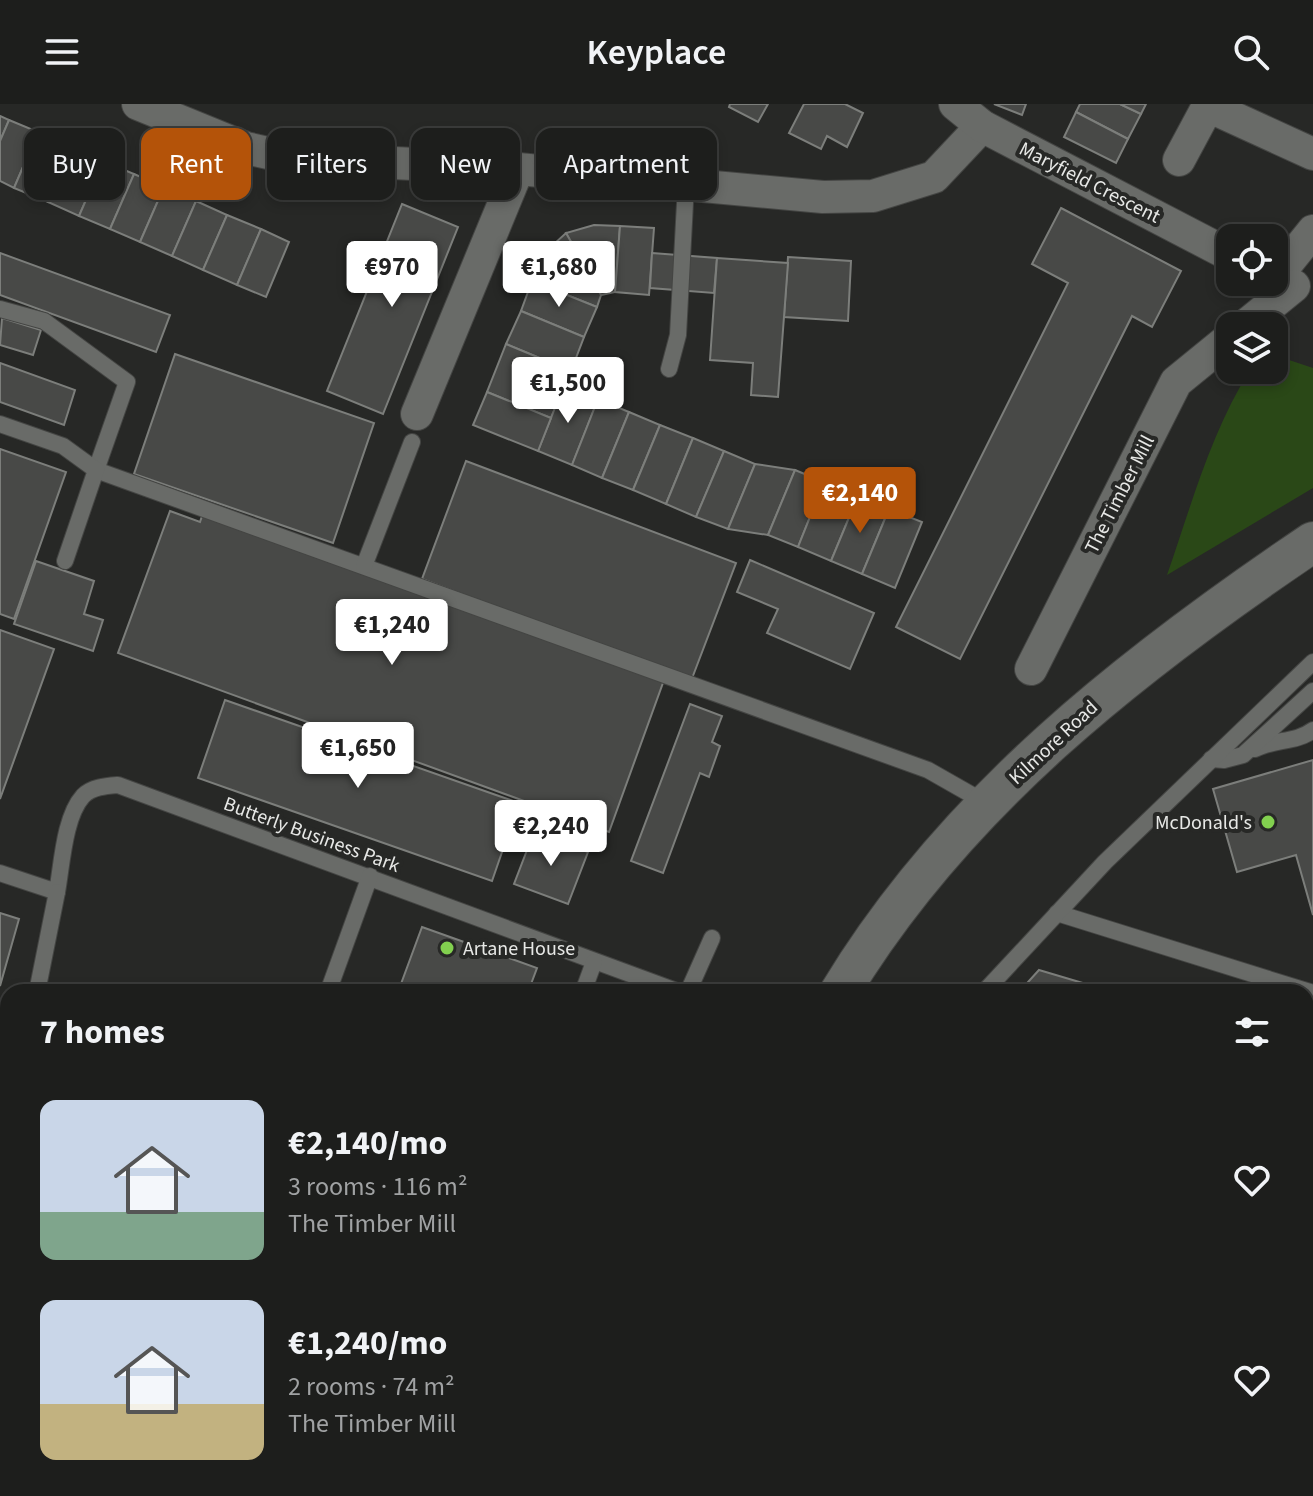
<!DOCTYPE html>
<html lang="en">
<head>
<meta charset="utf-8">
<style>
  body { margin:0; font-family:"Source Sans 3",sans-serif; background:#252725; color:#f1f3f6; height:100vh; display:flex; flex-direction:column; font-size:30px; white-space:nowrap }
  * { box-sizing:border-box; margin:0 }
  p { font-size:26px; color:#a0a2a3 }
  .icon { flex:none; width:44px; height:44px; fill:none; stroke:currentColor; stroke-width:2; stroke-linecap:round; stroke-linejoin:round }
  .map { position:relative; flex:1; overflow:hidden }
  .drawer { position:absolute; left:0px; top:880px; width:1314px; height:512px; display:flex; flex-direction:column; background:#1d1e1c; border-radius:24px 24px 0 0; box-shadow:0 4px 12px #0003,0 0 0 2px #3b3c3b }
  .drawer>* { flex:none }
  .banner { position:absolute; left:24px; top:24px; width:800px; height:72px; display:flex; gap:16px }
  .controls { position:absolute; left:1216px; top:120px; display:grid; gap:16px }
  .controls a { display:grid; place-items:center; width:72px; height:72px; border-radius:16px; background:#1d1e1c; box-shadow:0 4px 12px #0003,0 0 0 2px #3b3c3b; font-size:40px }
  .price { position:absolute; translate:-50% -68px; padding:0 18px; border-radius:8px; background:#fff; color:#222; font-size:26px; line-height:52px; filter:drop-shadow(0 2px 4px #0008) }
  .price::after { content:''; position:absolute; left:50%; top:48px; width:24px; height:18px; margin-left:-12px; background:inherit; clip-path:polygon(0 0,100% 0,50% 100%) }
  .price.on { background:#b45309; color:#fff }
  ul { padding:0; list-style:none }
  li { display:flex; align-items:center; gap:24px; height:200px; padding:0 40px }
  li span { display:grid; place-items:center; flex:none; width:224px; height:160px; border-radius:16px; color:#555 }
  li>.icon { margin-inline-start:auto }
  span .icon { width:96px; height:96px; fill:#fffc; stroke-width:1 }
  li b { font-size:34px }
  h2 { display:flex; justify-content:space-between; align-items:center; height:96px; padding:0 40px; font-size:34px }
  .tag { padding:0 28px; border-radius:16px; background:#1d1e1c; box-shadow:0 4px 12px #0003,0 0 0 2px #3b3c3b; font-size:28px; line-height:72px }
  .tag.on { background:#b45309; color:#fff }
  header { display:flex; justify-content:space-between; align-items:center; height:104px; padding:0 40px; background:#1d1e1c; font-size:36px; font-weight:600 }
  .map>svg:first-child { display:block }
  .green { fill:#2a4817 }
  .building { fill:#484947; stroke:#7c7e7b; stroke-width:2 }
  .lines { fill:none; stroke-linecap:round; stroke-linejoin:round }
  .service-casing { stroke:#444543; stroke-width:18 }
  .minor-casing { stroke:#444543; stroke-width:34 }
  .tertiary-casing { stroke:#444543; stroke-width:42 }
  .service { stroke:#696b68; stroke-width:16 }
  .minor { stroke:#696b68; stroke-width:32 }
  .tertiary { stroke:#696b68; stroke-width:40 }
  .poi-dot { fill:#82d04f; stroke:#272826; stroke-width:3 }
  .labels { text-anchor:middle; stroke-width:8; stroke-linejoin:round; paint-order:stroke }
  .street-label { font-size:20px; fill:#e7e8e6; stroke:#272826 }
  .poi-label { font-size:20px; fill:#e7e8e6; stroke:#272826; text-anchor:end }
</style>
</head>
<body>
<header><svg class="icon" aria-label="menu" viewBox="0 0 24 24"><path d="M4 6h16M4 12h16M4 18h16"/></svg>Keyplace<svg class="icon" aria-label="search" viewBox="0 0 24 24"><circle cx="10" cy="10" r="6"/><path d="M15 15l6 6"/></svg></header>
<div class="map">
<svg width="1313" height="1392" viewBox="0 0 1313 1392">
  <rect width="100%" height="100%" fill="#272826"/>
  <path class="green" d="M 1274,251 L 1313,264 L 1313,384 L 1167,471 C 1191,402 1211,328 1250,266 L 1274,266 Z"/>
  <g class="building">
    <polygon points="730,0 768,0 758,18 729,3"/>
    <polygon points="804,0 845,0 863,9 847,43 827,32 821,45 789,29"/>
    <polygon points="994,0 1026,0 1022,11"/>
    <polygon points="1080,0 1120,0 1141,10 1128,35 1076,8"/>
    <polygon points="1120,0 1146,0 1141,10"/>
    <polygon points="1076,8 1128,35 1116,59 1064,33"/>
    <polygon points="0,12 9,16 0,37"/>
    <polygon points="9,16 38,28 14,84 0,77 0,37"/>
    <polygon points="38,28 72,43 48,98 14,84"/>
    <polygon points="72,43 103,57 79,112 48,98"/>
    <polygon points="103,57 134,70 110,125 79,112"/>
    <polygon points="134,70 164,83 140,138 110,125"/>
    <polygon points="164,83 196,97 172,152 140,138"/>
    <polygon points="196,97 227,111 203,166 172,152"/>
    <polygon points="402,100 458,123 383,310 327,287"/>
    <polygon points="1061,104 1181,167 1152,223 1132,212 960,555 896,523 1068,179 1032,160"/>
    <polygon points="227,111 261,125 237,181 203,166"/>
    <polygon points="594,121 620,122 615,188 601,191 566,129"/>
    <polygon points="620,122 654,124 649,191 615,188"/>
    <polygon points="261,125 289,138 266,193 237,181"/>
    <polygon points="566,129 601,191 597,203 532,177 542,151"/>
    <polygon points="0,149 170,211 156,248 0,191"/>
    <polygon points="652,149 717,154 714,189 650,184"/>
    <polygon points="788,153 851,157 848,217 784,213"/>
    <polygon points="717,154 788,159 778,293 751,291 753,259 710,256"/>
    <polygon points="532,177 597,203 584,233 521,207"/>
    <polygon points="521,207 584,233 571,267 506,240"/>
    <polygon points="2,214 41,226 33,251 0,241"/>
    <polygon points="506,240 571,267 551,314 487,288"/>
    <polygon points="175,250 374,319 333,439 134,370"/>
    <polygon points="0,259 75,286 64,321 0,298"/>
    <polygon points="564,281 598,295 572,361 538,347"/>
    <polygon points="487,288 551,314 538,347 473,321"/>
    <polygon points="598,295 629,308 602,374 572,361"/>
    <polygon points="629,308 660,321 633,386 602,374"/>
    <polygon points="660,321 693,334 666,400 633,386"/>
    <polygon points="693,334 724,347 696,413 666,400"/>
    <polygon points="0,345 66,368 14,515 0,510"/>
    <polygon points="724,347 755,360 728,425 696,413"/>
    <polygon points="466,357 736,459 691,577 422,475"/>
    <polygon points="755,360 795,366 768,431 728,425"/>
    <polygon points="795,366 824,378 798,443 768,431"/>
    <polygon points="824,378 858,392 831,457 798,443"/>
    <polygon points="858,392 889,405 862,470 831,457"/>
    <polygon points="889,405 922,418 895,484 862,470"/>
    <polygon points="170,407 200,418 203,409 664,576 609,728 118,549"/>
    <polygon points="750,456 874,509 850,565 767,529 778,505 737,488"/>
    <polygon points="36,457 94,477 84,510 103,516 93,547 14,520"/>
    <polygon points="0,526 54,545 0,695"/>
    <polygon points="225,596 519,699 492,777 198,674"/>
    <polygon points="690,600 722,612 712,638 720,642 709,673 700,669 663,769 631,757"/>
    <polygon points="1313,656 1313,811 1296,751 1237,768 1213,685"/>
    <polygon points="534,728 588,748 568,800 514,780"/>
    <polygon points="0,809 19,815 0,882"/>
    <polygon points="422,823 537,864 528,888 398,888"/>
    <polygon points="1039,866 1113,888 1019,888"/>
    <polygon points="1306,946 1313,948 1313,1202 1307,1225 1313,1227 1313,1392 867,1392 865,1384 1306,1384"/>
    <polygon points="286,1384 352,1384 349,1392 283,1392"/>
    <polygon points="393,1384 557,1384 567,1388 565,1392 414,1392"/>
  </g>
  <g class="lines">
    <g class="service-casing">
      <g id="service">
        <polyline points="0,205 44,217 127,278 96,366 928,666 986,699"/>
        <polyline points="669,265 678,231 686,80"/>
        <polyline points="0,320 63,342 96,366 65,457"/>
        <polyline points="364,462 412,338"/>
        <path d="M 1255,645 C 1274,635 1296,639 1313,626"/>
        <polyline points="1211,655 1224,656 1243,651 1313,587"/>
        <path d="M 0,769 L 57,788 C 62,761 64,713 83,692 C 92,683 106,682 118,681 L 679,888"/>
        <polyline points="1057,809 1313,889"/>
        <polyline points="37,888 57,788"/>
        <polyline points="328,888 370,772"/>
        <polyline points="583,888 594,858"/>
        <polyline points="688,888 712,834"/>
        <polyline points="984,888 1105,758 1313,558"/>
        <polyline points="0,1014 8,990"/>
        <polyline points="0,1296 8,1300"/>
        <polyline points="7,1392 33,1390 40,1392"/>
        <polyline points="785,1392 786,1384"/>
      </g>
    </g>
    <g class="minor-casing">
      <g id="minor">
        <polyline points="138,0 246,44 290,54 518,65 823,93 873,92 934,73 982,22"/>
        <polyline points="955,0 982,22 1230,151"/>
        <polyline points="1179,56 1208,2 1313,50"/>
        <polyline points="1275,174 1313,127"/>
        <polyline points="1245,222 1294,182"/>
        <polyline points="417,310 518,65"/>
        <polyline points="1031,565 1176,278 1230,234"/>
      </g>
    </g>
    <g class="tertiary-casing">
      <g id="tertiary">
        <path d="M 840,888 C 955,698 1132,560 1313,438"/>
        <polyline points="637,1392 638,1384"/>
      </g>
    </g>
    <use href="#service" class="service"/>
    <use href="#minor" class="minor"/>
    <use href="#tertiary" class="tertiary"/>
  </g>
  <g class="poi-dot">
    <circle cx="1268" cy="718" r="8"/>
    <circle cx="447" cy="844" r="8"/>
  </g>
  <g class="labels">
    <g class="street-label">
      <text transform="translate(1090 78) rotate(27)" y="7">Maryfield Crescent</text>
      <text transform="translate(1119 390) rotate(-63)" y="7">The Timber Mill</text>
      <text transform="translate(1053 638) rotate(-43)" y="7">Kilmore Road</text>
      <text transform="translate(312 730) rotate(20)" y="7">Butterly Business Park</text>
    </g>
    <g class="poi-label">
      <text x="1252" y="725">McDonald's</text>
      <text x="463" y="851" text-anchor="start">Artane House</text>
    </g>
  </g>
</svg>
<div class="controls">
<a><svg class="icon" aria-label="locate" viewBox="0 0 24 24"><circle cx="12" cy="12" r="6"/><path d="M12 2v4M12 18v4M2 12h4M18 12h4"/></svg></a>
<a><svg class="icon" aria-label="layers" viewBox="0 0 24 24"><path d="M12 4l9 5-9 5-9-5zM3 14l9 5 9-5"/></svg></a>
</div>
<b class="price" style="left:392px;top:205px">€970</b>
<b class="price" style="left:559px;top:205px">€1,680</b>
<b class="price" style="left:568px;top:321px">€1,500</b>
<b class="price on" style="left:860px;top:431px">€2,140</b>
<b class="price" style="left:392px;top:563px">€1,240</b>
<b class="price" style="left:358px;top:686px">€1,650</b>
<b class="price" style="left:551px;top:764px">€2,240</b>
<div class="banner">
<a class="tag">Buy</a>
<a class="tag on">Rent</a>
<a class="tag">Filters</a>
<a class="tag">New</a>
<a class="tag">Apartment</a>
</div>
<section class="drawer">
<h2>7 homes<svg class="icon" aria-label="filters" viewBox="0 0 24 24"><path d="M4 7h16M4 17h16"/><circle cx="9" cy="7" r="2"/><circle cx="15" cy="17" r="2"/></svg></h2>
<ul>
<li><span style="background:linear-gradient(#c9d6e8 70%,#7fa58c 0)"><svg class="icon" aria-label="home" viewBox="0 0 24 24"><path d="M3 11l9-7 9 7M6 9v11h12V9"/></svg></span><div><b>€2,140/mo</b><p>3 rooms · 116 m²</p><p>The Timber Mill</p></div><svg class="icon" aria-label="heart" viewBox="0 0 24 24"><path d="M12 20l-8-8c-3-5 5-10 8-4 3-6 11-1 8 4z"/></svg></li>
<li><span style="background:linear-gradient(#c9d6e8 65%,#c2b280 0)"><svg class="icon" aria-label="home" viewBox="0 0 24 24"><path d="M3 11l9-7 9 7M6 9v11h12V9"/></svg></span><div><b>€1,240/mo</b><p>2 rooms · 74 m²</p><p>The Timber Mill</p></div><svg class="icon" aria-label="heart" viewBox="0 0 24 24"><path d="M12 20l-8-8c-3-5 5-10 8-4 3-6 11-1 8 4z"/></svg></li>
</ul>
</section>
</div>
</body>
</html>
